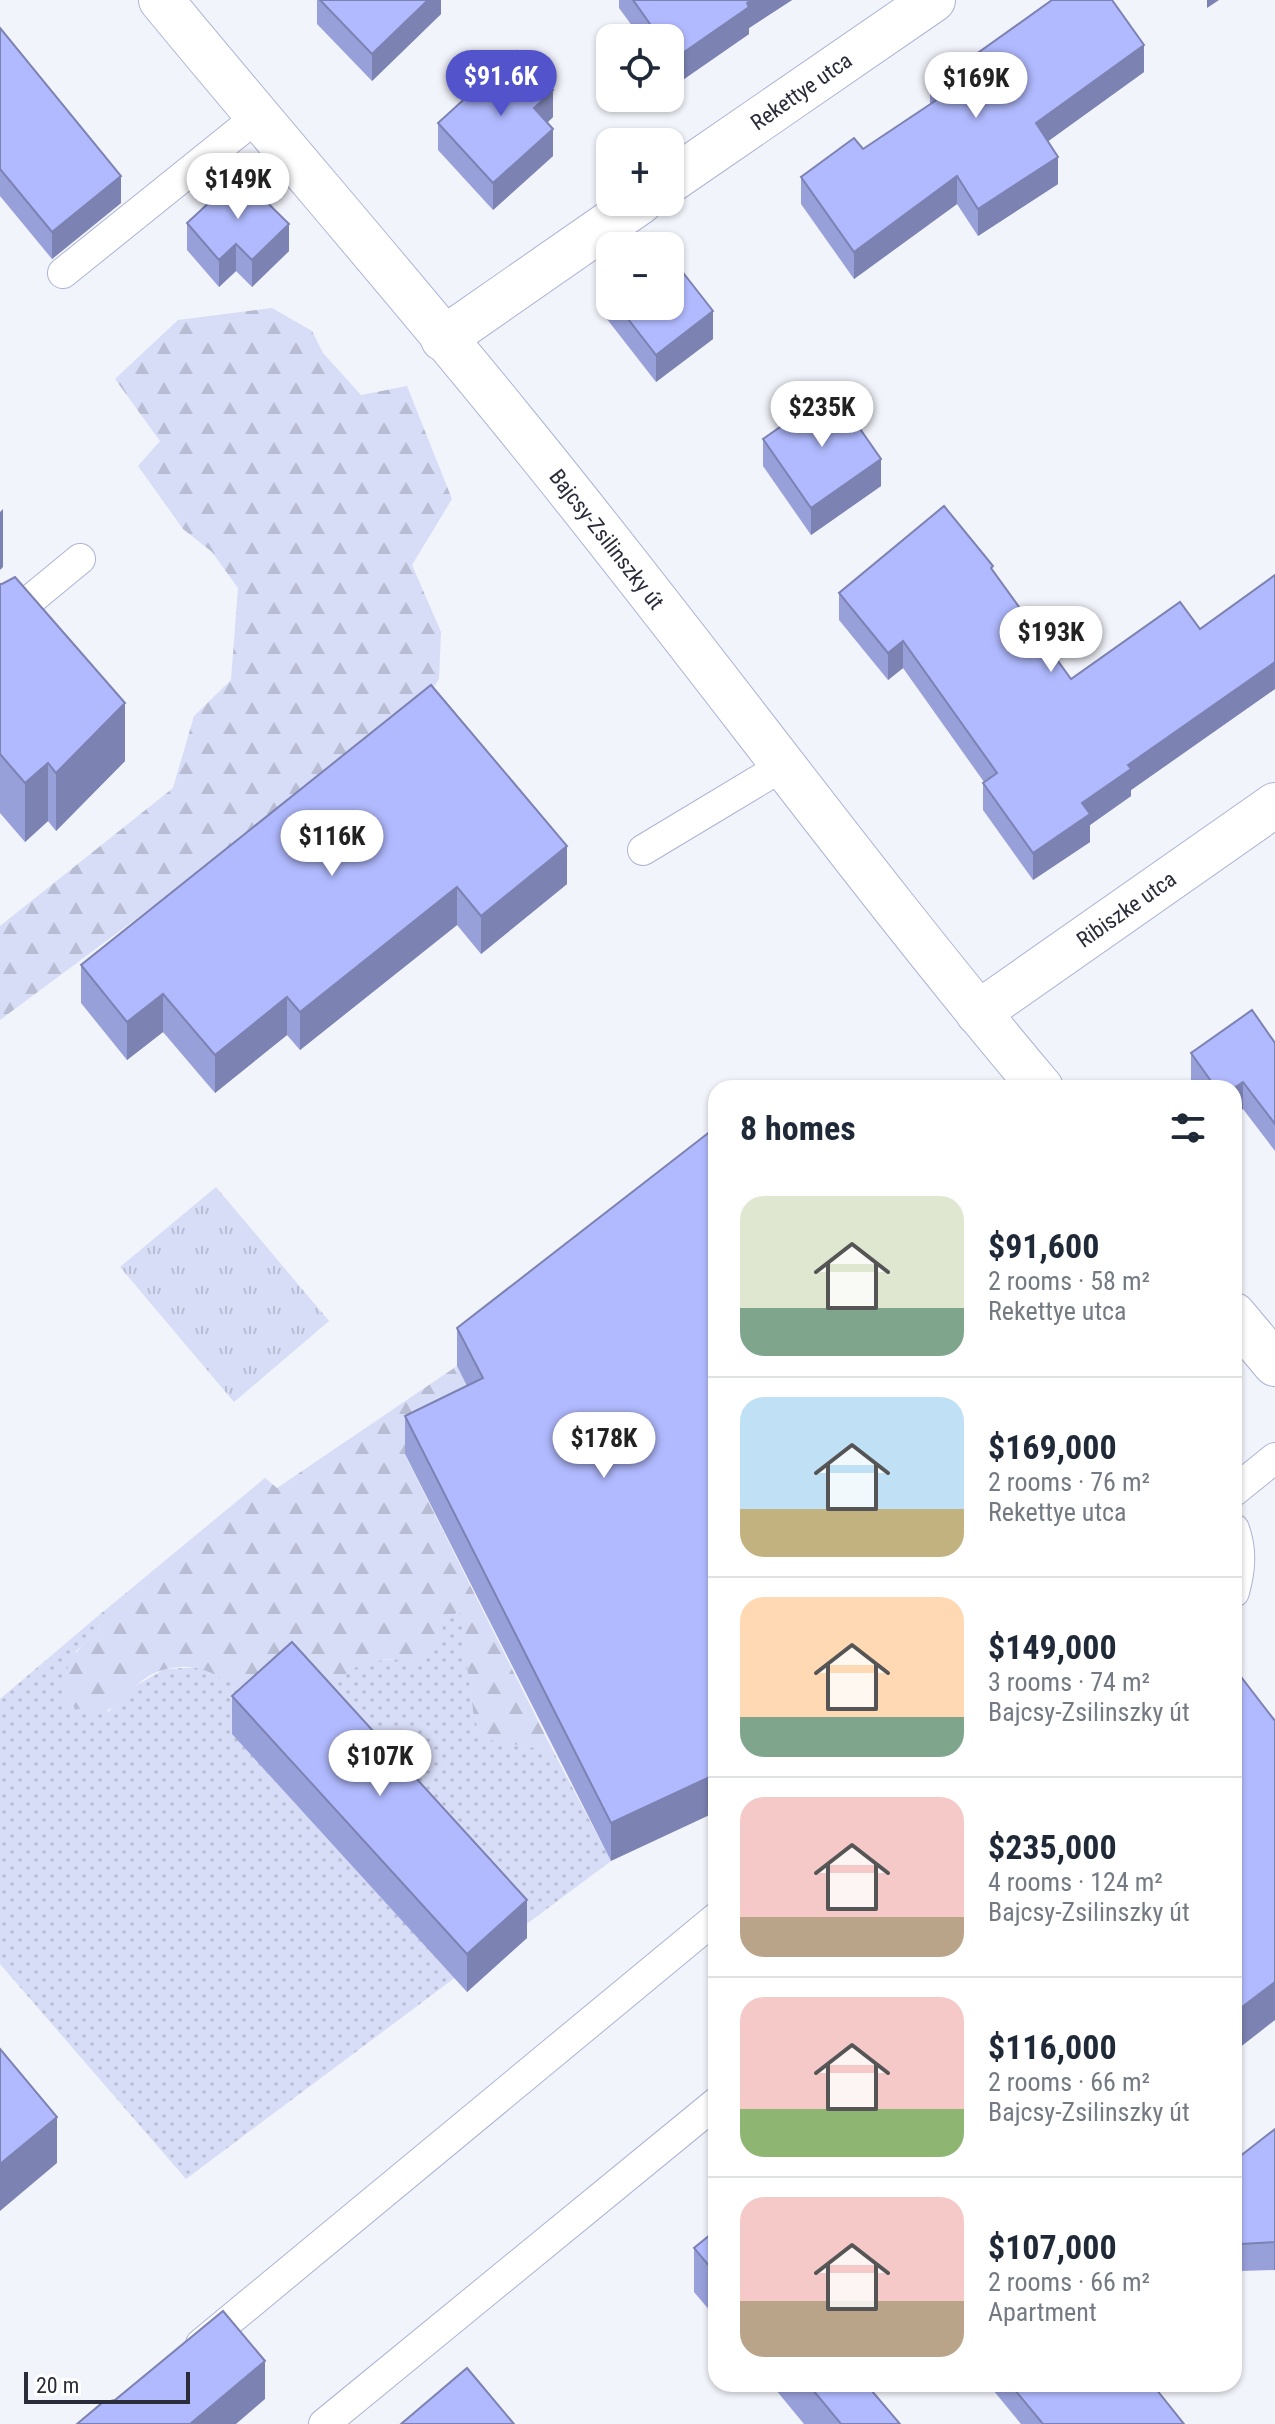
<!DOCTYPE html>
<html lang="en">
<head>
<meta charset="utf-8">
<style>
  body { margin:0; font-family:"Roboto Condensed",sans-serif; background:#f2f2f3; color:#1f2937; height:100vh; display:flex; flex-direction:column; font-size:30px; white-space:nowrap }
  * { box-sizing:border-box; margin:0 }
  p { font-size:26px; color:#747a83 }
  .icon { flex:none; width:44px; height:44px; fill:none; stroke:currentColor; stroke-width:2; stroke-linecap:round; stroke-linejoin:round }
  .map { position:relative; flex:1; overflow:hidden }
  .side { position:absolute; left:708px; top:1080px; width:534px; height:1312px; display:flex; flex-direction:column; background:#fff; border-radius:24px; box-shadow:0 2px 6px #0004 }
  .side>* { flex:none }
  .controls { position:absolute; left:596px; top:24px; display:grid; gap:16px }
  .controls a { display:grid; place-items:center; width:88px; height:88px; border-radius:16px; background:#fff; box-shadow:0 2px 6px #0004; font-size:40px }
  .scale { position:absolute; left:24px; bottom:20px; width:166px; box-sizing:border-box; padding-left:8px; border:4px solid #2a2c3a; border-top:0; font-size:22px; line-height:28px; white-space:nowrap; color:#2a2c3a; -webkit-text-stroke:6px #fff; paint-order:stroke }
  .price { position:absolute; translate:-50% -68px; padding:0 18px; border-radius:28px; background:#fff; color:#222; font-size:26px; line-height:52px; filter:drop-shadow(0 2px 4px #0008) }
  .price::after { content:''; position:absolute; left:50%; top:48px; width:24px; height:18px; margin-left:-12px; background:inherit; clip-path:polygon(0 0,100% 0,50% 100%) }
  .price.active { background:#5354cb; color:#fff }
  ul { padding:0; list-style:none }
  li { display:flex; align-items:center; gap:24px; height:200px; padding:0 32px }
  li+li { border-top:2px solid #e0e1e3 }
  li span { display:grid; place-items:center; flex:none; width:224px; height:160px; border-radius:24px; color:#555 }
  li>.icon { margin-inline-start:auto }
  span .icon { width:96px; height:96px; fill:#fffc; stroke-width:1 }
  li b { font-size:34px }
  h2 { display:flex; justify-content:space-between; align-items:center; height:96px; padding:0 32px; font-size:34px }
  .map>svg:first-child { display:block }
  .grass { fill:url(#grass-dots) }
  .forest { fill:url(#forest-firs) }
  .park { fill:url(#park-tufts) }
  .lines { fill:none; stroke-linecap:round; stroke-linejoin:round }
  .lane-casing { stroke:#adb3d4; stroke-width:32 }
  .street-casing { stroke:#adb3d4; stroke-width:46 }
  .secondary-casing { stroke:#adb3d4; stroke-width:46 }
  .lane { stroke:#fff; stroke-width:30 }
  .street { stroke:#fff; stroke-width:44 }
  .secondary { stroke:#fff; stroke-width:44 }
  .wall { fill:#98a0da }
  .shaded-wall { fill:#7c82b2 }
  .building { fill:#b1bafe; stroke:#7c82b2; stroke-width:2 }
  .labels { text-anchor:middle; stroke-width:6; stroke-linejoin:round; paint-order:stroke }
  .street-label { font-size:22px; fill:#2a2c3a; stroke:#fff }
</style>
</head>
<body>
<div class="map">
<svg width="1275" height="2424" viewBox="0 0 1275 2424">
  <defs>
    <pattern id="grass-dots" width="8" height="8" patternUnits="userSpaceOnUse" patternTransform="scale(2)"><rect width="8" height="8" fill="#d7dcf7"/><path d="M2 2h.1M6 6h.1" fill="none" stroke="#b9bdd4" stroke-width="1.8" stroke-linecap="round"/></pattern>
    <pattern id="forest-firs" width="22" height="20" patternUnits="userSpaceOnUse" patternTransform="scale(2)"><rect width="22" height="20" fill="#d7dcf7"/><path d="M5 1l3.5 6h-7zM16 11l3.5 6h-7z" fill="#b9bdd4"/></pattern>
    <pattern id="park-tufts" width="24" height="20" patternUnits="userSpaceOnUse" patternTransform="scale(2)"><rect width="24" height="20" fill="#d7dcf7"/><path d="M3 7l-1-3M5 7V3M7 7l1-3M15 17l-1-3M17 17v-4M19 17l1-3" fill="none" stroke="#b9bdd4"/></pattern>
  </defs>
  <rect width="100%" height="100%" fill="#f2f4fb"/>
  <polygon class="grass" points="461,1612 474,1718 483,1738 553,1751 611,1861 186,2179 0,1964 0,1699 98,1616 100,1630 75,1652 108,1712 135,1686 165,1669 202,1667 258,1694 327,1691 344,1671 370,1661 400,1659 442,1618"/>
  <g class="forest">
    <polygon points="272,308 312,331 323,353 361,395 407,386 452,499 412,565 441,632 439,679 420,708 0,1020 0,926 173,788 194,716 231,680 238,588 212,552 183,529 138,466 160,441 115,379 178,320"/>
    <path d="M 457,1366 L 483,1416 L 405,1455 L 553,1751 L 483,1739 L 474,1718 L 460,1612 L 443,1618 L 442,1643 L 422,1664 C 383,1654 354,1660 327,1691 C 306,1692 280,1698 259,1694 C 224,1689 212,1658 166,1669 C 119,1680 123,1734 66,1703 C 61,1664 72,1654 100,1630 L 98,1616 L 265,1478 L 277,1488 Z"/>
  </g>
  <polygon class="park" points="216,1187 329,1321 234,1402 120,1267"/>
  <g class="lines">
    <g class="lane-casing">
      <g id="lane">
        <polyline points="63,273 257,117"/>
        <polyline points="0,625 80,559"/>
        <polyline points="643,850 781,767"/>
        <polyline points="1234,1491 1275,1458"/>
        <path d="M 1234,1529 C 1242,1551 1240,1570 1234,1592"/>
        <polyline points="201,2344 716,1918"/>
        <polyline points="324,2424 716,2103"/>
      </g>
    </g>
    <g class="street-casing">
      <g id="street">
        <polyline points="670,181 933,0"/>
        <polyline points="443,339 640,202"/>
        <polyline points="978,1013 1275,805"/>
      </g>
    </g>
    <g class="secondary-casing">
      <g id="secondary">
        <path d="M 161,0 C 277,141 398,279 513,421 C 693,641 858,871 1041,1088"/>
        <polyline points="1234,1315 1275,1364"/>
      </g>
    </g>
    <use href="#lane" class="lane"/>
    <use href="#street" class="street"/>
    <use href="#secondary" class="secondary"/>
  </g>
  <g class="wall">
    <polygon points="317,0 441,0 441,14 372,81 317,24"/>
    <polygon points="619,0 792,0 749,28 749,34 674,86 670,80 670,38 641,38 619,8"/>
    <polygon points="0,28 121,203 52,259 0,196"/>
    <polygon points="1144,72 1048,141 1058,184 978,236 957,204 854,279 801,204 801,177 863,149 930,104 930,87"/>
    <polygon points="553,117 547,123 553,156 493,210 438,150 438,123"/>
    <polygon points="187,223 289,251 252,287 236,271 219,287 187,250"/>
    <polygon points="610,281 610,306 670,306 713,339 656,382 603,314 603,287"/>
    <polygon points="763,439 881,486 811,535 763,466"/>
    <polygon points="993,571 1071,679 1200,629 1275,575 1275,689 1131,790 1131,796 1090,825 1090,842 1033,880 983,810 983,783 984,782 903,668 888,680 839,620 839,593"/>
    <polygon points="0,584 125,761 56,831 48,821 25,842 0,813"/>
    <polygon points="431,685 567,884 481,954 457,925 300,1050 287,1035 215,1093 163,1032 127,1060 81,1003 81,965"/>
    <polygon points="1275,1043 1275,1151 1243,1109 1234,1088 1197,1088 1191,1080 1191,1053"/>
    <polygon points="716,1127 611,1861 405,1454 405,1416 467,1386 457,1366 457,1328"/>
    <polygon points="232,1696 527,1938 467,1992 232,1734"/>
    <polygon points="1275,2129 1275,2270 1240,2271 1234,2276 1234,2161"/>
    <polygon points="716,2230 716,2318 694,2292 694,2248"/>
    <polygon points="771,2384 866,2384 900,2424 804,2424"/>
    <polygon points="988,2384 1152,2384 1184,2424 1021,2424"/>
  </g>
  <g class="shaded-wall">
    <polygon points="428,0 441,0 441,14 372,81 372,54"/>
    <polygon points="751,0 792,0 749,28 749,34 674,86 674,59"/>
    <polygon points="1207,0 1219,0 1207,8"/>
    <polygon points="1144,45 1144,72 1036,150 1036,123"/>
    <polygon points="553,90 553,117 534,135 534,108"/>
    <polygon points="553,129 553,156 493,210 493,183"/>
    <polygon points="1058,157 1058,184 978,236 978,209"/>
    <polygon points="121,176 121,203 52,259 52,232"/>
    <polygon points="957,176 957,204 854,279 854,252"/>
    <polygon points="289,224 289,251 252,287 252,260"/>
    <polygon points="236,244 236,271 219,287 219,260"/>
    <polygon points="713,311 713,339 656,382 656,355"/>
    <polygon points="881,459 881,486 811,535 811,508"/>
    <polygon points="3,509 3,567 0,570 0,512"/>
    <polygon points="903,641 903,668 888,680 888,653"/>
    <polygon points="1275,662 1275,689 1131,790 1131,796 1090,825 1090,842 1033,880 1033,853 1082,803 1128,765"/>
    <polygon points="125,703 125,761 56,831 56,773"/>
    <polygon points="48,763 48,821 25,842 25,783"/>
    <polygon points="567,846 567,884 481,954 481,916"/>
    <polygon points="457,887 457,925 300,1050 300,1012"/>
    <polygon points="163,994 163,1032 127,1060 127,1022"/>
    <polygon points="287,997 287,1035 215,1093 215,1055"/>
    <polygon points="1243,1082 1243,1109 1234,1115 1234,1088"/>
    <polygon points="716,1774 716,1812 611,1861 611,1823"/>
    <polygon points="527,1900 527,1938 467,1992 467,1954"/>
    <polygon points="1275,1982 1275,2020 1234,2052 1234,2013"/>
    <polygon points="57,2117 57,2163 0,2211 0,2164"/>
    <polygon points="1275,2242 1275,2270 1274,2270 1274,2243"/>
    <polygon points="1240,2244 1240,2271 1234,2276 1234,2249"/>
    <polygon points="265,2361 265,2399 236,2424 190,2424"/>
  </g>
  <g class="building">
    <polygon points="320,0 428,0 372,54"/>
    <polygon points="633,0 751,0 747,3 749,7 674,59 670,53 670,38 660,38"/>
    <polygon points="1052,0 1112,0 1144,45 1036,123 1058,157 978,209 957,176 854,252 801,177 854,138 863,149 938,99 930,87"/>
    <polygon points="0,28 121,176 52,232 0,169"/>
    <polygon points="517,51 553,90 534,108 553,129 493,183 438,123"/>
    <polygon points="239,175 289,224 252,260 236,244 219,260 187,223"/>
    <polygon points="670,256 713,311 656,355 618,306 670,306"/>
    <polygon points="610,281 610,296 603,287"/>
    <polygon points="833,390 881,459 811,508 763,439"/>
    <polygon points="944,506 993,566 991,568 1071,679 1180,602 1200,629 1275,575 1275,662 1128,765 1131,769 1082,803 1090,814 1033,853 983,783 997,773 903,641 888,653 839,593"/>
    <polygon points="15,577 125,703 56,773 48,763 25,783 0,754 0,584 2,584"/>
    <polygon points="431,685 567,846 481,916 457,887 300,1012 287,997 215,1055 163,994 127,1022 81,965"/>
    <polygon points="1252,1010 1275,1043 1275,1124 1243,1082 1234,1088 1216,1088 1191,1053"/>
    <polygon points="716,1127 716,1774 611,1823 405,1416 483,1378 457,1328"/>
    <polygon points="292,1642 527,1900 467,1954 232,1696"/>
    <polygon points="1235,1669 1275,1721 1275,1982 1234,2013 1234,1670"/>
    <polygon points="0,2049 57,2117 0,2164"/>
    <polygon points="1275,2129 1275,2242 1240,2244 1234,2249 1234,2161"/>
    <polygon points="716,2230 716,2274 694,2248"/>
    <polygon points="223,2311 265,2361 190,2424 77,2424 102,2403 115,2400"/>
    <polygon points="467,2368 514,2424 401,2424"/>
    <polygon points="808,2384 866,2384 900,2424 841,2424"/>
    <polygon points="1010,2384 1152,2384 1184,2424 1043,2424"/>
  </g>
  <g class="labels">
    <g class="street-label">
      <text transform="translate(801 91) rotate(-35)" y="8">Rekettye utca</text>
      <text transform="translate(607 539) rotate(52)" y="8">Bajcsy-Zsilinszky út</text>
      <text transform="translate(1126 909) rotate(-35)" y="8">Ribiszke utca</text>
    </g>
  </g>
</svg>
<div class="controls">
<a><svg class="icon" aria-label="locate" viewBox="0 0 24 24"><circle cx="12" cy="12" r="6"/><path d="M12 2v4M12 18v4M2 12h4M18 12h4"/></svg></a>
<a>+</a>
<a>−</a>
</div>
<div class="scale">20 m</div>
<b class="price active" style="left:501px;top:118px">$91.6K</b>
<b class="price" style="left:976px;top:120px">$169K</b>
<b class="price" style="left:238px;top:221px">$149K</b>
<b class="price" style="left:822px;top:449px">$235K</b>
<b class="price" style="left:1051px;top:674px">$193K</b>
<b class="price" style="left:332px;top:878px">$116K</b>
<b class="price" style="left:604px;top:1480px">$178K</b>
<b class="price" style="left:380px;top:1798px">$107K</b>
<section class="side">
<h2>8 homes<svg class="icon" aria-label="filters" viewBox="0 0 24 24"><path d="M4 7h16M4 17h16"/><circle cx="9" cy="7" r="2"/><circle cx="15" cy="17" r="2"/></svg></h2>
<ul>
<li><span style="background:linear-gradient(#dfe7d0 70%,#7fa58c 0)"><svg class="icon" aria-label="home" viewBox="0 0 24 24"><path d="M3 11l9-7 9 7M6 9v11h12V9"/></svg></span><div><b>$91,600</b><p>2 rooms · 58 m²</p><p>Rekettye utca</p></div></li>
<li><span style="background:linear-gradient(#bfe0f5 70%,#c2b280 0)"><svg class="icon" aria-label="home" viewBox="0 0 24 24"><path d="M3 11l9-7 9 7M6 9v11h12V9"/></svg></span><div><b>$169,000</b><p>2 rooms · 76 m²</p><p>Rekettye utca</p></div></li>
<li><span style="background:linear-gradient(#ffd9b3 75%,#7fa58c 0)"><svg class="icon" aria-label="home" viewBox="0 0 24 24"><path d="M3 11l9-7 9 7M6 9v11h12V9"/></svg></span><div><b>$149,000</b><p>3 rooms · 74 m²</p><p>Bajcsy-Zsilinszky út</p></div></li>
<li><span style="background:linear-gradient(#f6c9c9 75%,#b9a48a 0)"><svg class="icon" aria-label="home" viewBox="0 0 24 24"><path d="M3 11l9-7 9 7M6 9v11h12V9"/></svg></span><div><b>$235,000</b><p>4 rooms · 124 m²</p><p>Bajcsy-Zsilinszky út</p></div></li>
<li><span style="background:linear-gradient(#f6c9c9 70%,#8fb573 0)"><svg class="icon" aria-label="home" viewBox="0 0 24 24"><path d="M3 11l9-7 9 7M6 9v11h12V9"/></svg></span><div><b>$116,000</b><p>2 rooms · 66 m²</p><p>Bajcsy-Zsilinszky út</p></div></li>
<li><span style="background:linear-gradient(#f6c9c9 65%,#b9a48a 0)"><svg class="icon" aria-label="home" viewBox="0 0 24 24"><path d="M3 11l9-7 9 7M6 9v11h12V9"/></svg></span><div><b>$107,000</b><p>2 rooms · 66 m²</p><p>Apartment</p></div></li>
</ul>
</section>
</div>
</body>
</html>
